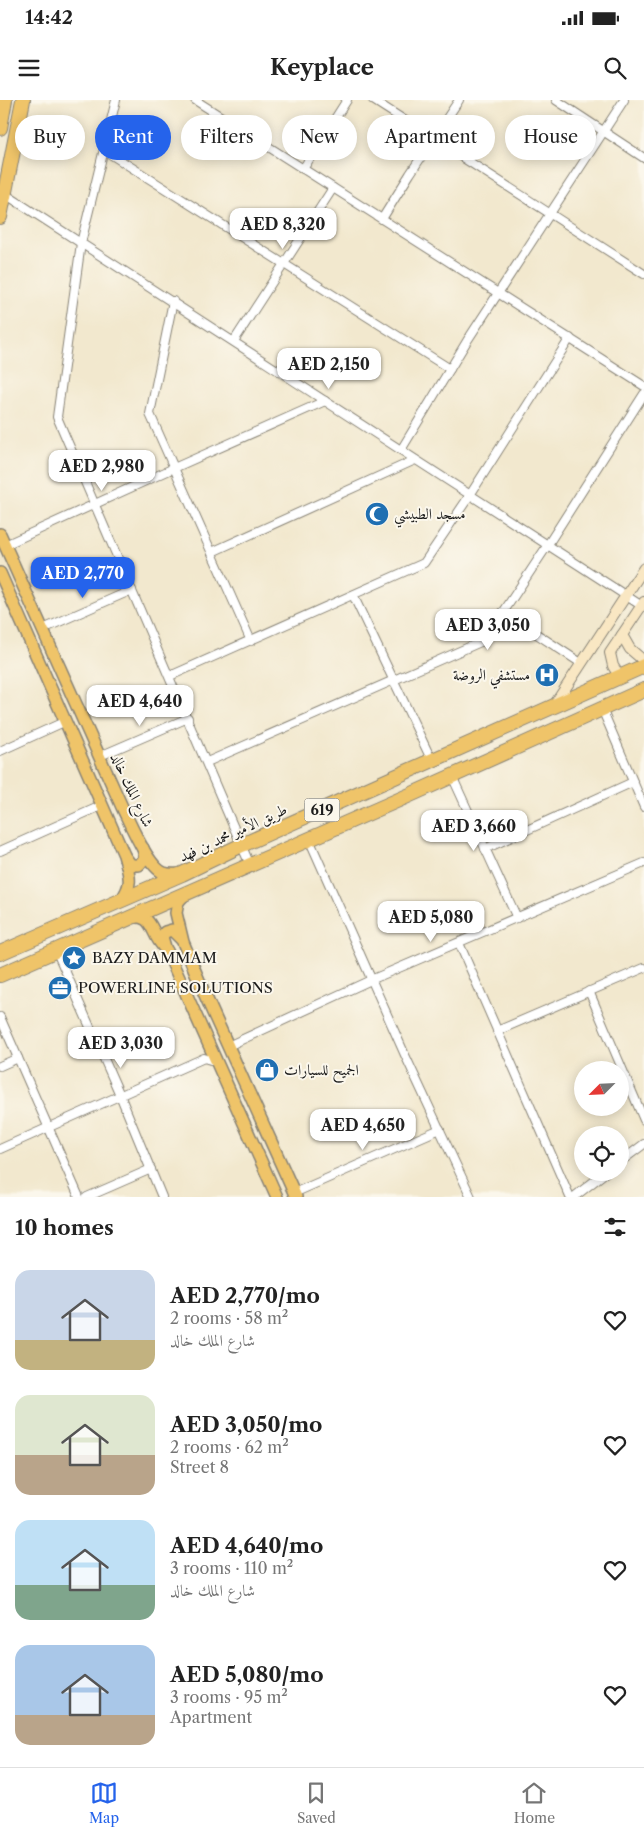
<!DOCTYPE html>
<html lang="en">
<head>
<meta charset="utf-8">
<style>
  body { margin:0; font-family:"Libre Caslon Text",Amiri,serif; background:#f2f2f2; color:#222; height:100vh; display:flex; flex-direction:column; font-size:19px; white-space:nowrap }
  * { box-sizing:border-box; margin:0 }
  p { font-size:16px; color:#767676 }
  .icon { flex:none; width:28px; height:28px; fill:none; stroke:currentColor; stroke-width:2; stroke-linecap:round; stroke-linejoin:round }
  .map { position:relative; height:1097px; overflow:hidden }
  .drawer { display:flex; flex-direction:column; background:#fff; flex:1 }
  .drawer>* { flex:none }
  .hud { position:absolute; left:15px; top:15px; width:615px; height:45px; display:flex; gap:10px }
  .needle { width:32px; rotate:246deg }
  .fabs { position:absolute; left:574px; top:961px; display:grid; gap:10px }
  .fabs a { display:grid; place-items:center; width:55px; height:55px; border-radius:50%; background:#fff; box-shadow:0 2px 12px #0003; font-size:25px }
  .price { position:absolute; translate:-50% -42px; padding:0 11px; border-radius:10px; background:#fff; color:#222; font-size:16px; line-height:32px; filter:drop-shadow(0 1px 2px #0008) }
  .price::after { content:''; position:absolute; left:50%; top:30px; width:15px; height:11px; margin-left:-8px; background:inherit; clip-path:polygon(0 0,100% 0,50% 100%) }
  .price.current { background:#2563eb; color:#fff }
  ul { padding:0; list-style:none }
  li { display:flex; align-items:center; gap:15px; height:125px; padding:0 15px }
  li span { display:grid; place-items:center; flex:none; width:140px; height:100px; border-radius:15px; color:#555 }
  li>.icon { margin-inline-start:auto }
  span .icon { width:60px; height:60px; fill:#fffc; stroke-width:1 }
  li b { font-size:21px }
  h2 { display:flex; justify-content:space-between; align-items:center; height:60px; padding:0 15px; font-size:21px }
  .pill { padding:0 18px; border-radius:22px; background:#fff; box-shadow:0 2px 12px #0003; font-size:18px; line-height:45px }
  .pill.current { background:#2563eb; color:#fff }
  .status { display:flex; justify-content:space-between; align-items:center; height:35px; padding:0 25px; background:#fff; direction:ltr }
  .status svg { height:14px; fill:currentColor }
  header { display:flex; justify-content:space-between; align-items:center; height:65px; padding:0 15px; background:#fff; font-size:22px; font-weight:800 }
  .tabs { display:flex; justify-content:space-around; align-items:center; height:70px; border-top:1px solid #e0e0e0; background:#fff; font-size:14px; color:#767676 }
  .tabs a { display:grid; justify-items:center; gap:2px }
  .tabs .current { color:#2563eb }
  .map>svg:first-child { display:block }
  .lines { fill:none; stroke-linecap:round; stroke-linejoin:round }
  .street-casing { stroke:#878275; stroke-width:10 }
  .secondary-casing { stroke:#878275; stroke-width:12 }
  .primary-casing { stroke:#878275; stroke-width:14 }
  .highway-casing { stroke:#878275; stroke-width:16 }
  .street { stroke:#fff; stroke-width:8 }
  .secondary { stroke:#f9e7c3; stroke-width:10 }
  .primary { stroke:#efc469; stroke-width:11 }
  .highway { stroke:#efc469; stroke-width:14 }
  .labels { text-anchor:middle; stroke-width:4; stroke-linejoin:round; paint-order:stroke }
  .shield { fill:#fbf7ec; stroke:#5f5e5a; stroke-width:1 }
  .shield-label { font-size:14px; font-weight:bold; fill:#1c1c1c }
  .poi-label { font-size:15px; fill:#1c1c1c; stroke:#fbf7ec; text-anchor:start }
  .street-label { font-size:15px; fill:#1c1c1c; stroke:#fbf7ec }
</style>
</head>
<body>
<div class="status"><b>14:42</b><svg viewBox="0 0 49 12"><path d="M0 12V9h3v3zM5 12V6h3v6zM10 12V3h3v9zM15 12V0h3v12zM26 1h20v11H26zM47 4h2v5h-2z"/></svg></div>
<header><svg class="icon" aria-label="menu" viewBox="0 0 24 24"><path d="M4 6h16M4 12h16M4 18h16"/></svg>Keyplace<svg class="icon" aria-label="search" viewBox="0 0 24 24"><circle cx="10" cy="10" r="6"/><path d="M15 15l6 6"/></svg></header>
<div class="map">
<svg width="644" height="1097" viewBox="0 0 644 1097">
  <rect width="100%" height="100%" fill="#fbf7ec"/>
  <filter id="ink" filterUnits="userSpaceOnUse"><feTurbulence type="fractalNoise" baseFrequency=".02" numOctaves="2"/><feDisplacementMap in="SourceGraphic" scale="10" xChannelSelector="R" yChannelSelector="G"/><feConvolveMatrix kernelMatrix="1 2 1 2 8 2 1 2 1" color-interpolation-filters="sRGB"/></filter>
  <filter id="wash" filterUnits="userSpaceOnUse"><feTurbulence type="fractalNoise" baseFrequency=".0096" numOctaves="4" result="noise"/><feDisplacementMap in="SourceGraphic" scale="20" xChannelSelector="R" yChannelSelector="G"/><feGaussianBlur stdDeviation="1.12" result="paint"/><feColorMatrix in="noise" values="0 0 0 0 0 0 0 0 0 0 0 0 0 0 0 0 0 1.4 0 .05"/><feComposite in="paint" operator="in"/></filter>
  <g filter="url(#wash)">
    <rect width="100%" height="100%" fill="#f2e8ce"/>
  </g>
  <g filter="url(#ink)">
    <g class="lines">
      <g class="street-casing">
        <g id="street">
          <polyline points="116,0 81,143 57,317 250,765"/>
          <polyline points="195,0 644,286"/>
          <polyline points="373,0 644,174"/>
          <polyline points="556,0 644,58"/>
          <polyline points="104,50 450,269"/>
          <polyline points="303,69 347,0"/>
          <polyline points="5,94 642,506"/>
          <polyline points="382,119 410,74 459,0"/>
          <polyline points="173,201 150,314 251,541"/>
          <polyline points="234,241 333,88"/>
          <polyline points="401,350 467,241 624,0"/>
          <polyline points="5,445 174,368 325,301"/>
          <polyline points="212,452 415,360"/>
          <polyline points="353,495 432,661"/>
          <polyline points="503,512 581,563"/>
          <polyline points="43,529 132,490"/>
          <polyline points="170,576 424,463 470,395 570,238"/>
          <polyline points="602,609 644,707"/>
          <polyline points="0,651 66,621"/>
          <polyline points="100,656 188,618"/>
          <polyline points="207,662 485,540 547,446 644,294"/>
          <polyline points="452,676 517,818"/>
          <polyline points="309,739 405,955 471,1097"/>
          <polyline points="485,749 633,682"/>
          <polyline points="0,751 103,705"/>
          <polyline points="459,843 570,1097"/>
          <polyline points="56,850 120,995 162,1097"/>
          <polyline points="589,891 644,1020"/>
          <polyline points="0,917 79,1097"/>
          <polyline points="497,931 644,868"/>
          <polyline points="228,946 373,879 644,763"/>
          <polyline points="0,966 18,958"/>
          <polyline points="0,1049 204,958 217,962"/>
          <polyline points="620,1062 644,1044"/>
          <polyline points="294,1093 440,1029"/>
          <polyline points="87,1097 151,1069"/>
          <polyline points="574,1097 606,1072"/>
        </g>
      </g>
      <g class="secondary-casing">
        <g id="secondary">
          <polyline points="622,535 630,549 644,561"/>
          <polyline points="620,577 613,566 610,553 644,502"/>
          <polyline points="553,607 644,468"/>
        </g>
      </g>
      <g class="primary-casing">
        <g id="primary">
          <path d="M 0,434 L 122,707 C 130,723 148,767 164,773 C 169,775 175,774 180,774"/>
          <path d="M 0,473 L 124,755 C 129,775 134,783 121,800"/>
          <polyline points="125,757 131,765 139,765 145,758 143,748"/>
          <polyline points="185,794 178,802 176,813 183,842 205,895 296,1097"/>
          <path d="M 131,817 C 151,815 150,827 159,841 C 161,844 164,848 167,851 L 277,1097"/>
          <polyline points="165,847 162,837 165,832 172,830 181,839"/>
        </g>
      </g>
      <g class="highway-casing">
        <g id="highway">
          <polyline points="0,28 5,0"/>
          <polyline points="0,117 23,0"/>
          <polyline points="0,853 182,774 242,745 644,566"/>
          <polyline points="0,875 410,695 644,590"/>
        </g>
      </g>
      <use href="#street" class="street"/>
      <use href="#secondary" class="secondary"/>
      <use href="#primary" class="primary"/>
      <use href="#highway" class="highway"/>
    </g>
  </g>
  <defs>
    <g id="mosque-disc" transform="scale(1.25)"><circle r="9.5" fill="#1f6fb2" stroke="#fbf7ec"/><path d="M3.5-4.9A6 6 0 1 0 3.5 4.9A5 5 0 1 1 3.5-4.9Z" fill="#fff"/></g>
    <g id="hospital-disc" transform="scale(1.25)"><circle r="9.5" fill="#1f6fb2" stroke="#fbf7ec"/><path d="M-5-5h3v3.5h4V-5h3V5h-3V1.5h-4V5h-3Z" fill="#fff"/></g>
    <g id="sight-disc" transform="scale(1.25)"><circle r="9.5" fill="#1f6fb2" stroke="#fbf7ec"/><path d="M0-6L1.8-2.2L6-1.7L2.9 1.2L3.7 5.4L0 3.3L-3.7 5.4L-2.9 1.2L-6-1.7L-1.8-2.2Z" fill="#fff"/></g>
    <g id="office-disc" transform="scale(1.25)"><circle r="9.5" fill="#1f6fb2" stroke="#fbf7ec"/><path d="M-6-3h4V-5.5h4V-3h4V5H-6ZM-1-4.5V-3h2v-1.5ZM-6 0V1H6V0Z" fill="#fff"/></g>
    <g id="shop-disc" transform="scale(1.25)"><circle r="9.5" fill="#1f6fb2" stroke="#fbf7ec"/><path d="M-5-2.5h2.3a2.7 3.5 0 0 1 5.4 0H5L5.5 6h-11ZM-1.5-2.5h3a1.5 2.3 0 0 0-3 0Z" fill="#fff"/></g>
  </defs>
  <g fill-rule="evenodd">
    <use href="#mosque-disc" x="377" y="414"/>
    <use href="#hospital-disc" x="547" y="575"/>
    <use href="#sight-disc" x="74" y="858"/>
    <use href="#office-disc" x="60" y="888"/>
    <use href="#shop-disc" x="267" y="970"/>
  </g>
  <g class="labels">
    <rect class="shield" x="304.5" y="698.5" width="35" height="23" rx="4"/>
    <g class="shield-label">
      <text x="322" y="715">619</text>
    </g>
    <g class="poi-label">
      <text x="394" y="419">مسجد الطبيشي</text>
      <text x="530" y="580" text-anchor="end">مستشفي الروضة</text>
      <text x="92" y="863">BAZY DAMMAM</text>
      <text x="78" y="893">POWERLINE SOLUTIONS</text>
      <text x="284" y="975">الجميح للسيارات</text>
    </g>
    <g class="street-label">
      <text transform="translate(132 690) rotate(65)" y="5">شارع الملك خالد</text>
      <text transform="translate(233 733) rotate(-25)" y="5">طريق الأمير محمد بن فهد</text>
    </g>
  </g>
</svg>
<div class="fabs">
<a><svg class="needle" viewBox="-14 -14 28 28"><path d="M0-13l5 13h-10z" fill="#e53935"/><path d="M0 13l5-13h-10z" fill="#767676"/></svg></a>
<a><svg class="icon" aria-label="locate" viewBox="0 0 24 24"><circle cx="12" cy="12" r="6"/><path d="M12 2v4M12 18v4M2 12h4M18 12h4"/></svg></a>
</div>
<b class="price" style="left:283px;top:150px">AED 8,320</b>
<b class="price" style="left:329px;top:290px">AED 2,150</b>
<b class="price" style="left:102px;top:392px">AED 2,980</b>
<b class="price current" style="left:83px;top:499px">AED 2,770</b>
<b class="price" style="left:488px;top:551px">AED 3,050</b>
<b class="price" style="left:140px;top:627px">AED 4,640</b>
<b class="price" style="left:474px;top:752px">AED 3,660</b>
<b class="price" style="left:431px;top:843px">AED 5,080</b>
<b class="price" style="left:121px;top:969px">AED 3,030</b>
<b class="price" style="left:363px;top:1051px">AED 4,650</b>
<div class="hud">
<a class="pill">Buy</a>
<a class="pill current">Rent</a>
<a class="pill">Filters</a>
<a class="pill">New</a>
<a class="pill">Apartment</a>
<a class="pill">House</a>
</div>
</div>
<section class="drawer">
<h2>10 homes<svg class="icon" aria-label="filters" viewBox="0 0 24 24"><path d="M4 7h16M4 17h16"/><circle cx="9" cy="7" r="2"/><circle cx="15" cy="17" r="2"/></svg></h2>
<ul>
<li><span style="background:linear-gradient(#c9d6e8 70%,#c2b280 0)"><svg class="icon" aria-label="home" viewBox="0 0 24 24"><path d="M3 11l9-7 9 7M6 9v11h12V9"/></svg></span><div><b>AED 2,770/mo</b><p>2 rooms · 58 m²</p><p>شارع الملك خالد</p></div><svg class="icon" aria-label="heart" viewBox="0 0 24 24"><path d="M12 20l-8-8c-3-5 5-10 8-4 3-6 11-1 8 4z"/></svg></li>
<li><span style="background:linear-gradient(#dfe7d0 60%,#b9a48a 0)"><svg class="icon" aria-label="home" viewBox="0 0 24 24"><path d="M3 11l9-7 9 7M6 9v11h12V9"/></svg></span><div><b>AED 3,050/mo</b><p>2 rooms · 62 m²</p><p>Street 8</p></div><svg class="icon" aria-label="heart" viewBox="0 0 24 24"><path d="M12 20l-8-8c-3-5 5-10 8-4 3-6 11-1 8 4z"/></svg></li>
<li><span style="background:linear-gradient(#bfe0f5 65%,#7fa58c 0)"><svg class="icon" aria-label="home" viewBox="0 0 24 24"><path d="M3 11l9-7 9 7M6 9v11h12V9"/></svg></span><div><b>AED 4,640/mo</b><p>3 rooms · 110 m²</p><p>شارع الملك خالد</p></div><svg class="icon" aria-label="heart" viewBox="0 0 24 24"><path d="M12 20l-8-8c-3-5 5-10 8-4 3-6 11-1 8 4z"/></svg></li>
<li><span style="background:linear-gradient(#a9c7e8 70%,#b9a48a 0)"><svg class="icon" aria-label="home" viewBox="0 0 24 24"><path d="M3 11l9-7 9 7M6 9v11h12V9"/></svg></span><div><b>AED 5,080/mo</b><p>3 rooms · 95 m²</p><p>Apartment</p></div><svg class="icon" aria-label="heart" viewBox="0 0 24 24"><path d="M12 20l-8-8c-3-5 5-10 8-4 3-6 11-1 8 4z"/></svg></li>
</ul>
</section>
<nav class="tabs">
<a class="current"><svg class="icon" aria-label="map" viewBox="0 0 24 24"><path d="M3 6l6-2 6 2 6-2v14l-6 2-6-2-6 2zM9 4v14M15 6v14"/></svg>Map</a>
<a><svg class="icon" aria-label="saved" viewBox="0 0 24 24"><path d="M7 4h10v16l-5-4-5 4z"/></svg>Saved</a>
<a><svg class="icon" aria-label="home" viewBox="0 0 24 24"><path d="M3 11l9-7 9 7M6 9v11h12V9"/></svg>Home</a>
</nav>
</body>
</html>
